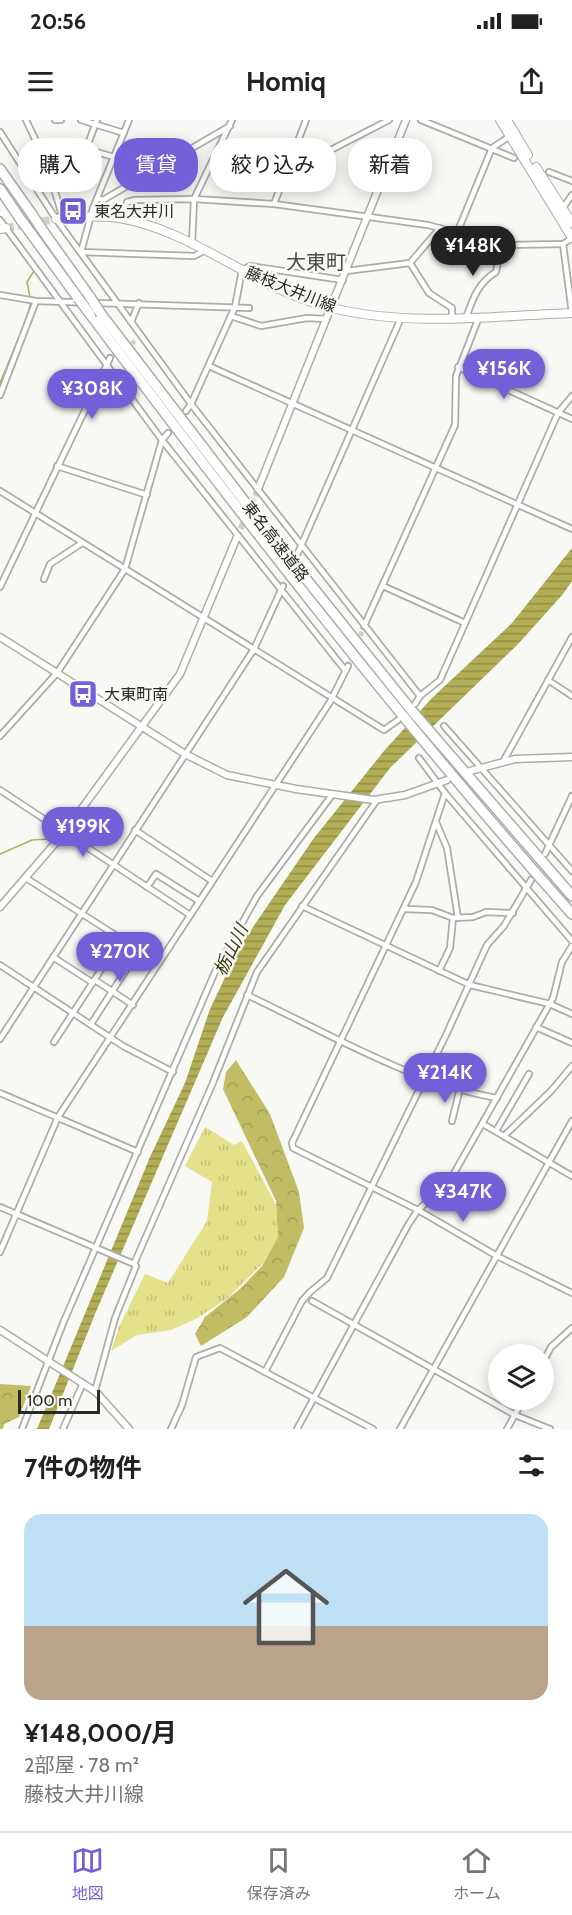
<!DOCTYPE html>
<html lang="ja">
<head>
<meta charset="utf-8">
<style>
  body { margin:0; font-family:Cabin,"Noto Sans JP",sans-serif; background:#f2f2f2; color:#222; height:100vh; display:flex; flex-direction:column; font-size:22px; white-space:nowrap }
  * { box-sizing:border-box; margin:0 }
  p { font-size:20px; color:#767676 }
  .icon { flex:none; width:33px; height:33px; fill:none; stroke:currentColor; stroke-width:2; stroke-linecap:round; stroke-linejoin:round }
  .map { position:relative; height:1309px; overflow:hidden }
  .panel { display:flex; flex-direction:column; background:#fff; flex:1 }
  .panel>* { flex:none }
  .guide { position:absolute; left:18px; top:18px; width:537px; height:54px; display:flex; gap:12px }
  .buttons { position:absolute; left:488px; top:1224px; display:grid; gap:12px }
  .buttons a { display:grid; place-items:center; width:66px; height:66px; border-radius:50%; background:#fff; box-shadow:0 3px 15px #0003; font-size:30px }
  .scale { position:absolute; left:18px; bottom:15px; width:82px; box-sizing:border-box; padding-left:6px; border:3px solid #292927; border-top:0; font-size:16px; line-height:21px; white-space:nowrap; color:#292927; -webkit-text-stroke:4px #f8f8f4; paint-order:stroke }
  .price { position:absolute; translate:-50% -51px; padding:0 14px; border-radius:21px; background:#745fd9; color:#fff; font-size:20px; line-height:39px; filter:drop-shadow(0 2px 3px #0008) }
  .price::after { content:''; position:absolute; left:50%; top:36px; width:18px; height:14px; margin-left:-9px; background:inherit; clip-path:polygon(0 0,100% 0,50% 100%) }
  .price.selected { background:#222; color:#fff }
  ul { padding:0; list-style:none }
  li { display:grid; align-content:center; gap:12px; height:318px; padding:0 24px }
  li+li { border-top:2px solid #e0e0e0 }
  li span { display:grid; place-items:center; height:186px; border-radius:18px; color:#555 }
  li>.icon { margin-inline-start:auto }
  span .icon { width:108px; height:108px; fill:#fffc; stroke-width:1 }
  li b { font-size:26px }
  h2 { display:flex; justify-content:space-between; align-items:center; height:72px; padding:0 24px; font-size:26px }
  .pill { padding:0 21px; border-radius:24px; background:#fff; box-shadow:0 3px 15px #0003; font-size:21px; line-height:54px }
  .pill.selected { background:#745fd9; color:#fff }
  .status { display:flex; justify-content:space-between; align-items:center; height:42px; padding:0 30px; background:#fff; direction:ltr }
  .status svg { height:16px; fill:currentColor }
  header { display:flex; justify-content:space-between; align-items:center; height:78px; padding:0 24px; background:#fff; font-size:27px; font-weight:800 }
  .menu { display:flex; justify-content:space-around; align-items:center; height:84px; border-top:2px solid #e0e0e0; background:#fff; font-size:16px; color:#767676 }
  .menu a { display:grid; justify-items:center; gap:3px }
  .menu .selected { color:#745fd9 }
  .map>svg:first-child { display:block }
  .grass { fill:url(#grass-tufts) }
  .forest { fill:url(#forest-crowns) }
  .water { fill:url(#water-rules) }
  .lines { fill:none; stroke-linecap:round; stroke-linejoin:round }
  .stream { stroke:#b1ae55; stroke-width:1.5 }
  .minor-tunnel { stroke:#cfcfcb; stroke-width:4.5; stroke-dasharray:4.5 2; stroke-linecap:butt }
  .tertiary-tunnel { stroke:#cfcfcb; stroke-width:6; stroke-dasharray:6 3; stroke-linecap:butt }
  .primary-tunnel { stroke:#cfcfcb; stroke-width:8; stroke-dasharray:8 4; stroke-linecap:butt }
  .minor-casing { stroke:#acaca8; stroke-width:8 }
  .tertiary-casing { stroke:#acaca8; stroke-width:9 }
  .primary-casing { stroke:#acaca8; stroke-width:10 }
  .motorway-casing { stroke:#acaca8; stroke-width:12 }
  .minor { stroke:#fff; stroke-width:4.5 }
  .tertiary { stroke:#fff; stroke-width:6 }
  .primary { stroke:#fff; stroke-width:8 }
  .motorway { stroke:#fff; stroke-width:9 }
  .motorway-bridge-casing { stroke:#acaca8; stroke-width:12; stroke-linecap:butt }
  .motorway-bridge { stroke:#fff; stroke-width:9 }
  .labels { text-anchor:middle; stroke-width:5; stroke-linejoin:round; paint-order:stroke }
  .poi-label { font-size:16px; fill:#292927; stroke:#f8f8f4; text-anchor:start }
  .street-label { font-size:16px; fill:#292927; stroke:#f8f8f4 }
  .water-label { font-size:18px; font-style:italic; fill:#3b3a13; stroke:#f8f8f4 }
  .quarter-label { font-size:20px; fill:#494945; stroke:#f8f8f4 }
</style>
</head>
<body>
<div class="status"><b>20:56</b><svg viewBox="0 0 49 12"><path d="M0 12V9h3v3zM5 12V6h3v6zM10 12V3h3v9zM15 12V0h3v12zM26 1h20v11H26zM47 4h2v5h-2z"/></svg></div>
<header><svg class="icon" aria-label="menu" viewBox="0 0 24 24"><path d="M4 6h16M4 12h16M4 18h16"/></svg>Homiq<svg class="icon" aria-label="share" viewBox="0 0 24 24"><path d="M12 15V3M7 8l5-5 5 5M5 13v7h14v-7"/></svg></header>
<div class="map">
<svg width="572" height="1309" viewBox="0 0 572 1309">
  <defs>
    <pattern id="grass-tufts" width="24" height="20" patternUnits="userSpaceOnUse" patternTransform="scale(1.5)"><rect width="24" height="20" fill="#e3e18a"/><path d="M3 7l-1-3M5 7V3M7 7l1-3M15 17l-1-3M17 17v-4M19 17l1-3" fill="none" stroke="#c3c177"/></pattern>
    <pattern id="forest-crowns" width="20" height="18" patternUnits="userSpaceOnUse" patternTransform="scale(1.5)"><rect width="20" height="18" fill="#c0bd64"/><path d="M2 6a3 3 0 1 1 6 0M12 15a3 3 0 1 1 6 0" fill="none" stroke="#a5a257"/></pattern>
    <pattern id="water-rules" width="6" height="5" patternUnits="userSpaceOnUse" patternTransform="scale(1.5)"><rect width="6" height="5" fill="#b1ae55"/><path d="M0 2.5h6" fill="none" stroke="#908e46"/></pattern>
  </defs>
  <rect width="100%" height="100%" fill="#f8f8f4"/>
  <polygon class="grass" points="205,1007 234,1025 242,1021 276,1085 278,1117 264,1142 228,1178 196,1199 171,1210 137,1215 111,1231 119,1207 145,1154 168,1163 207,1101 212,1062 185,1046"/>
  <g class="forest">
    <polygon points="236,940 270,994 299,1072 304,1108 284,1157 247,1197 201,1226 195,1214 205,1197 240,1169 262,1146 278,1117 276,1081 223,969 226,952"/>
    <polygon points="0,1264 31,1266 19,1297 4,1304 3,1309 0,1309"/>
  </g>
  <polygon class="water" points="572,428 572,461 563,474 519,523 390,648 285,785 223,897 95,1194 49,1309 37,1309 150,1037 185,963 210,889 240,826 314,718 384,631 432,578 512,503"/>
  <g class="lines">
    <g class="stream">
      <polyline points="0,263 25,203 31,182 27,162 34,151"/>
      <polyline points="0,734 32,720 49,719"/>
    </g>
    <g class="minor-tunnel">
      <polyline points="110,238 135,221"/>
      <polyline points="348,546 363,509"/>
    </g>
    <polyline class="tertiary-tunnel" points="237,417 258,369"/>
    <polyline class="primary-tunnel" points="6,108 56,99"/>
    <g class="minor-casing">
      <g id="minor">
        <polyline points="26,0 45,40 63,98"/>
        <polyline points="55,0 61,0"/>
        <polyline points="81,0 124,13"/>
        <polyline points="97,0 86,29 114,37"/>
        <polyline points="129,0 93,88 81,132 194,136 204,131"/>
        <polyline points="421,0 514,38"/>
        <polyline points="0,12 56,99 191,284 420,576"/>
        <polyline points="295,25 321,35 389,0"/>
        <polyline points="549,52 572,61"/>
        <polyline points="97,78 103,80 230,6"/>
        <polyline points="274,84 306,0"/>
        <polyline points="562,89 572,75"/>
        <polyline points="121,98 127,82 135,80 194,79 274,84 428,105 501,125 563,124 572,118"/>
        <polyline points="0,100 162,320 345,550"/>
        <polyline points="457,113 492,28 510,16"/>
        <polyline points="192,124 194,79 232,0"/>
        <polyline points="563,124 572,193"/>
        <polyline points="410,143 429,173 452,188 452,198"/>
        <polyline points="346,151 410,143 440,108"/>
        <polyline points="0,175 36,181 249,188"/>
        <polyline points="231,196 261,206 307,198 326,199"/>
        <path d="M 466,198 C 473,178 478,163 496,152 L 501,125"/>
        <polyline points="131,202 139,183"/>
        <polyline points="209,246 572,409"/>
        <polyline points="458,247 572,299"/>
        <polyline points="0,275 36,181"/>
        <polyline points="186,291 191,284 235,187 242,150 250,146 343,160"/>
        <polyline points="57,346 147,375"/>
        <polyline points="0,371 384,610 398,600"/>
        <polyline points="297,435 401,198"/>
        <polyline points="44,459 50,444 82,423"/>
        <polyline points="383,466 465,503"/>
        <polyline points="0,467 110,238"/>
        <polyline points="364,506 455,305 456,256 479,197"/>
        <polyline points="548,560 572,576"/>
        <polyline points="415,584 420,576 440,560 558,293 572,276"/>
        <polyline points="444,606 572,751"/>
        <polyline points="0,616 57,553 125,449 162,320 168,313"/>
        <polyline points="419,638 445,673 572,821"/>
        <polyline points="504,640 572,517"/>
        <polyline points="0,670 190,795"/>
        <polyline points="445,673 416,762 292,1023 293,1028 418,1090 497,1136 572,1173"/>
        <polyline points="436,702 447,728 458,798"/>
        <polyline points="135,710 212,761"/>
        <polyline points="545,734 572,676"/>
        <polyline points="26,758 159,843"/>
        <polyline points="147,767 156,754 199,781"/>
        <polyline points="302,786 470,865 550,884 572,894"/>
        <polyline points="404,789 432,790 453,798 473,797 486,792 513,793"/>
        <polyline points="53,837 93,863"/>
        <polyline points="0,845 123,926 173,952"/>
        <polyline points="439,851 450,828 453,798"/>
        <polyline points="95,860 133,885"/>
        <path d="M 247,875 C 326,912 411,963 497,978"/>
        <polyline points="91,904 139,830"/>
        <polyline points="536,907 572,923"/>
        <polyline points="0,919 254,529 283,466"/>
        <polyline points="54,922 121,819"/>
        <polyline points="0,973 138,1032"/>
        <polyline points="452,1001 459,972"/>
        <polyline points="483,1004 572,1056"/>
        <polyline points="496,1011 529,954"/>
        <polyline points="504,1016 551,971 572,946"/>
        <polyline points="0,1087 134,1144"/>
        <polyline points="0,1132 58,997 330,582 348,546"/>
        <polyline points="312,1181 515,1295 550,1309"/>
        <polyline points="543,1242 551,1227 572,1208"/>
        <polyline points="265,1252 373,1309"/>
        <polyline points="95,1271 115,1198 136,1146 134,1144 212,965 257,852 377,680"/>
        <polyline points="22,1309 64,1201 215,852 257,776 332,675"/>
        <polyline points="63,1309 83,1263"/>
        <polyline points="171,1309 182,1285 196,1237 220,1228 265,1252 302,1181 310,1172 327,1158 446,915 487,825 504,806 531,760"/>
        <polyline points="297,1309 408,1105 418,1090 448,1064 553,878 562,842 572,826"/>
        <polyline points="400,1309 572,1001"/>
        <polyline points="507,1309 523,1280"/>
      </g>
    </g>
    <g class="tertiary-casing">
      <g id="tertiary">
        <polyline points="258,369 406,0"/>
        <polyline points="0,517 185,634 227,655 296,669 374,680 405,675 447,660"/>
        <polyline points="470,651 515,639 572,637"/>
        <polyline points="0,787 64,713 180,554 237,417"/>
        <polyline points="0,1210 96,1272 129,1309"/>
      </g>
    </g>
    <g class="primary-casing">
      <g id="primary">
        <polyline points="500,0 572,118"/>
        <polyline points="507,0 528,35"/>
        <polyline points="536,47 572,103"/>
        <path d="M 56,99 C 78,97 98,95 119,98 C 194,110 258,171 332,188 C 410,207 493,196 572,193"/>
        <polyline points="0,109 6,108"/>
      </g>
    </g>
    <g class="motorway-casing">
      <g id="motorway">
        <polyline points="0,49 31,93"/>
        <polyline points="0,69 21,100"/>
        <polyline points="43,111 90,177"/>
        <polyline points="30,112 78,178"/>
        <path d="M 90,194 C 244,399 401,602 572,794"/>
        <polyline points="101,194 258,399 412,591 572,776"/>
      </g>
    </g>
    <use href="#minor" class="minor"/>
    <use href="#tertiary" class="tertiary"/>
    <use href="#primary" class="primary"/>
    <use href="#motorway" class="motorway"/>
    <g class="motorway-bridge-casing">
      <g id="motorway-bridge">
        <polyline points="31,93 43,111"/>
        <polyline points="21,100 30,112"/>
        <polyline points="90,177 101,194"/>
        <polyline points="78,178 90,194"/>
      </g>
    </g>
    <use href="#motorway-bridge" class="motorway-bridge"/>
  </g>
  <defs>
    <g id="bus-square" transform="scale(1.5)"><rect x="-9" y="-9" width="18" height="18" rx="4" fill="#745fd9" stroke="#f8f8f4"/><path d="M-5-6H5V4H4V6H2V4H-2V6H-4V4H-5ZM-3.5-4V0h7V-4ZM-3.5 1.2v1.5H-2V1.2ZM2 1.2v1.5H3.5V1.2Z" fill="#fff"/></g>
  </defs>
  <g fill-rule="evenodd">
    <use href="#bus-square" x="73" y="91"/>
    <use href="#bus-square" x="83" y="574"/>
  </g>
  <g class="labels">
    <g class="poi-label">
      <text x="94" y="97">東名大井川</text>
      <text x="104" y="580">大東町南</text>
    </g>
    <g class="street-label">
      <text transform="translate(291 169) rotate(22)" y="6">藤枝大井川線</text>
      <text transform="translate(276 421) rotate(52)" y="6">東名高速道路</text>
    </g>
    <g class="water-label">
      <text transform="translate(231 830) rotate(-64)" y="6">栃山川</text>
    </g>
    <g class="quarter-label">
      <text x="316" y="149">大東町</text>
    </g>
  </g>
</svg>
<div class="buttons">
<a><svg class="icon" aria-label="layers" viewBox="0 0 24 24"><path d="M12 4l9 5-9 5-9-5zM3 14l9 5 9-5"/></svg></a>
</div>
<div class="scale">100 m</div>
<b class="price selected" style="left:473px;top:157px">¥148K</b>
<b class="price" style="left:504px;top:280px">¥156K</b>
<b class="price" style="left:92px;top:300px">¥308K</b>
<b class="price" style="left:83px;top:738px">¥199K</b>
<b class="price" style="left:120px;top:863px">¥270K</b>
<b class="price" style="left:445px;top:984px">¥214K</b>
<b class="price" style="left:463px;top:1103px">¥347K</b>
<div class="guide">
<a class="pill">購入</a>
<a class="pill selected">賃貸</a>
<a class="pill">絞り込み</a>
<a class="pill">新着</a>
</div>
</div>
<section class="panel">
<h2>7件の物件<svg class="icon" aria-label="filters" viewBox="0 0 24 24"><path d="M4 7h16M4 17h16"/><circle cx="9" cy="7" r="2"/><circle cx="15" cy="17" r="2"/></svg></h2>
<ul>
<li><span style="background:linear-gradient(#bfe0f5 60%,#b9a48a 0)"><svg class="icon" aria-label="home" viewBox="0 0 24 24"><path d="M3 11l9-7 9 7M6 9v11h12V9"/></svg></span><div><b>¥148,000/月</b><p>2部屋 · 78 m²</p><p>藤枝大井川線</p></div></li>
</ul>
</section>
<nav class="menu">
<a class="selected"><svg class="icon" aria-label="map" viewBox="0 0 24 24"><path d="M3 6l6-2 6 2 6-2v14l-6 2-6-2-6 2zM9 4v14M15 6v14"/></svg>地図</a>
<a><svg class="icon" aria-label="saved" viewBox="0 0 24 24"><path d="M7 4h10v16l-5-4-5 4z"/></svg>保存済み</a>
<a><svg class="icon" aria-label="home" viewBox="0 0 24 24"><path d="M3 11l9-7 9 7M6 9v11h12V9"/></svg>ホーム</a>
</nav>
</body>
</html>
